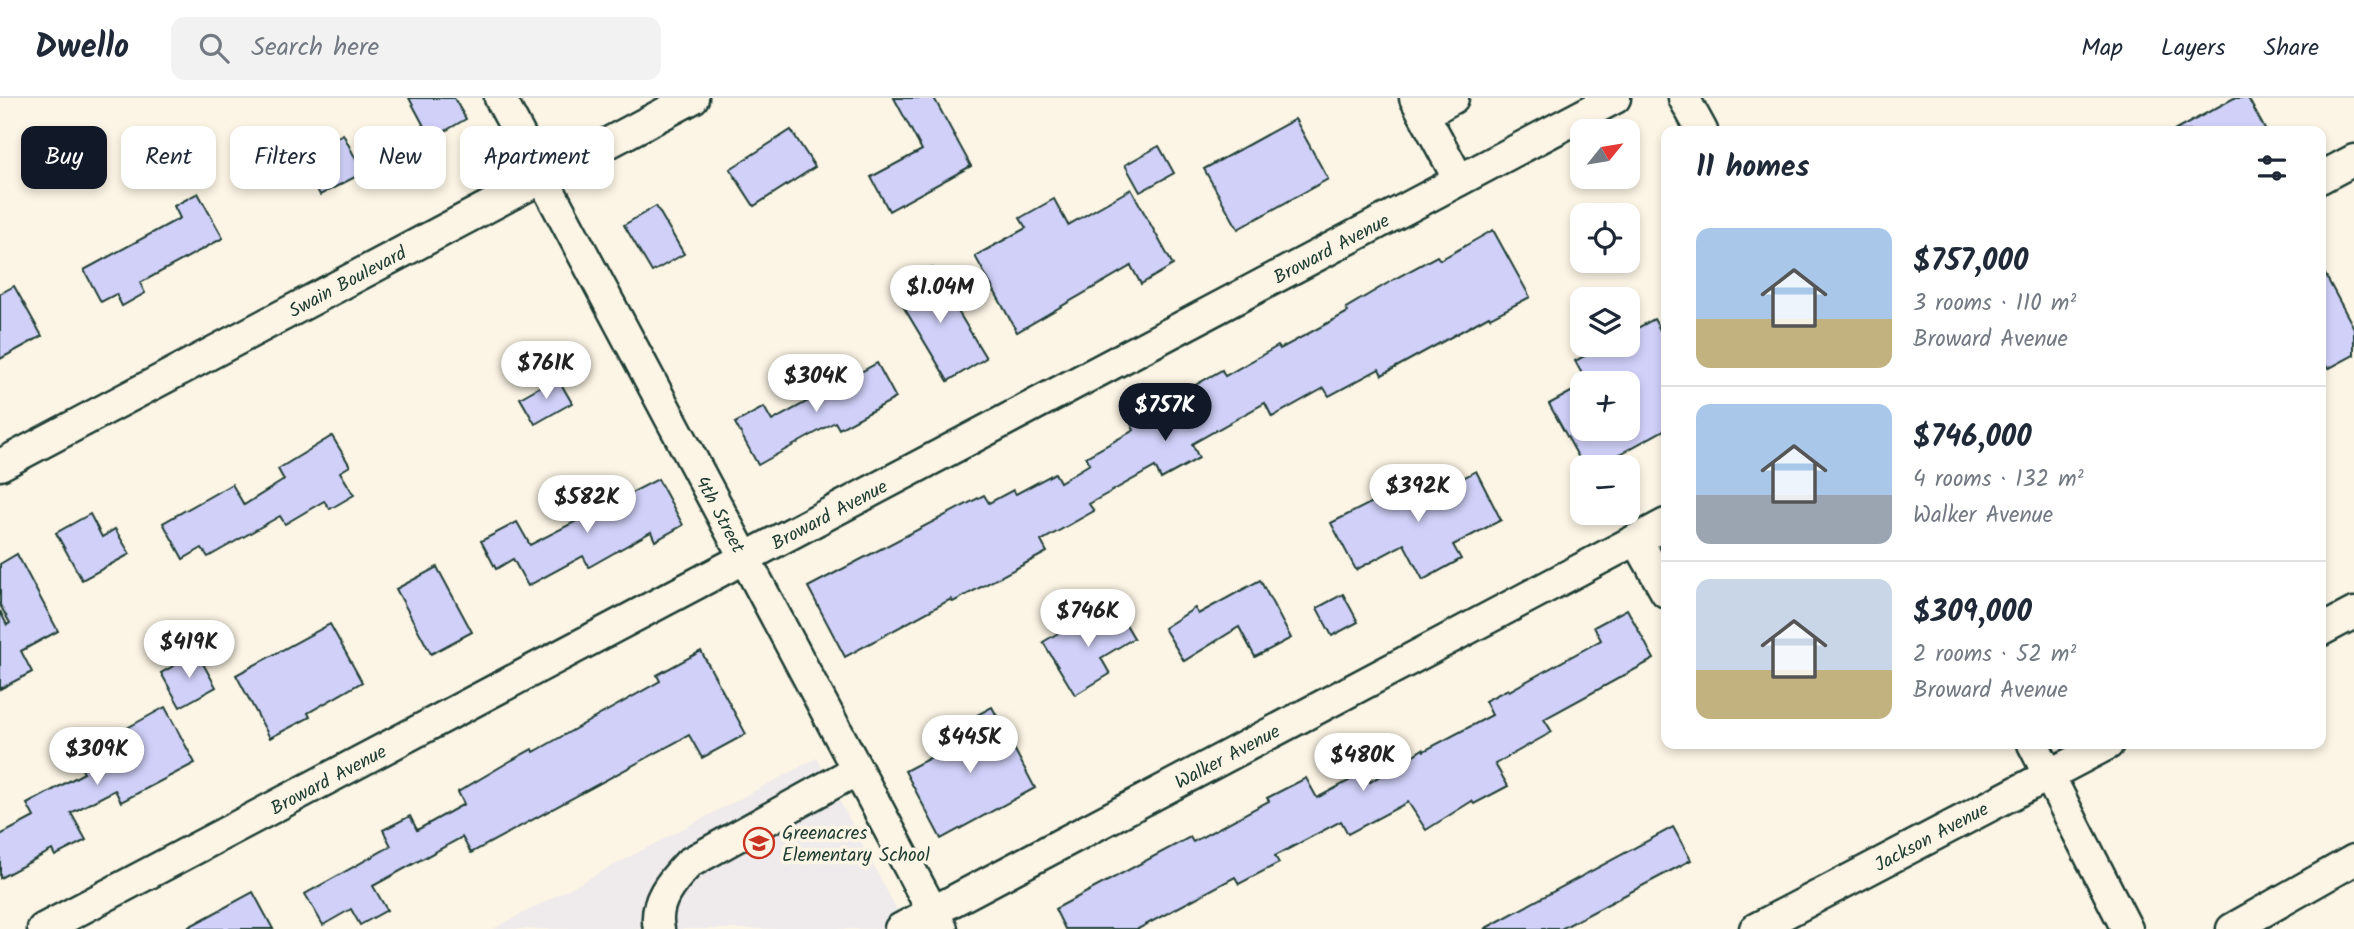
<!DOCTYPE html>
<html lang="en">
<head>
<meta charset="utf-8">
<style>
  body { margin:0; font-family:Kalam,sans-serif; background:#f2f2f3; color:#1f2937; height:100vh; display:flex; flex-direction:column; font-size:26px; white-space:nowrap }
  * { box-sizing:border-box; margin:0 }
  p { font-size:23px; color:#747a83 }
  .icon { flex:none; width:38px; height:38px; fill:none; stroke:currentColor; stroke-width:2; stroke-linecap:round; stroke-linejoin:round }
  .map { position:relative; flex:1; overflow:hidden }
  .sheet { position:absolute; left:1661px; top:28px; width:665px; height:623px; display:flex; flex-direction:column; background:#fff; border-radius:14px; box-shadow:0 4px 10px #0003 }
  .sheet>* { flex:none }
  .banner { position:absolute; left:21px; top:28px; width:665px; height:63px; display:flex; gap:14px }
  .needle { width:46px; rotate:60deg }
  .fabs { position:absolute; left:1570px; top:21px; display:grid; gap:14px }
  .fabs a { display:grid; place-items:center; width:70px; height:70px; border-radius:14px; background:#fff; box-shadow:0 4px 10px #0003; font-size:35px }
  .price { position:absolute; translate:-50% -60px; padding:0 16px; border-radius:24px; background:#fff; color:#222; font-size:23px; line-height:46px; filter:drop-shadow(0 2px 4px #0008) }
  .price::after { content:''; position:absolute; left:50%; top:42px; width:21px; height:16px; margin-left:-10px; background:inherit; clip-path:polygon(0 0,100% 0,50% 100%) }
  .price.active { background:#111827; color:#fff }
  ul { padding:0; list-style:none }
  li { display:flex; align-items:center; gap:21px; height:175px; padding:0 35px }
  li+li { border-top:2px solid #e0e1e3 }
  li span { display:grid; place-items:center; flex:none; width:196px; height:140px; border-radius:14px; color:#555 }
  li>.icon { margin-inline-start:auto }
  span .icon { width:84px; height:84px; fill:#fffc; stroke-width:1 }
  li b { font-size:30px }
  h2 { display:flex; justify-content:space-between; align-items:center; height:84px; padding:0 35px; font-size:30px }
  .pill { padding:0 24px; border-radius:14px; background:#fff; box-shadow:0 4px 10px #0003; font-size:24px; line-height:63px }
  .pill.active { background:#111827; color:#fff }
  header { display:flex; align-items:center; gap:42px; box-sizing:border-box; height:98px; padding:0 35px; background:#fff; border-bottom:2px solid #e0e1e3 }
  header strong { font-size:33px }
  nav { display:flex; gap:38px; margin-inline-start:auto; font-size:24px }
  .search { width:490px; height:63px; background:#f2f2f3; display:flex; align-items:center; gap:18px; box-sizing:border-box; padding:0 24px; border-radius:14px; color:#747a83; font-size:26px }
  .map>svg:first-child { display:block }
  .built { fill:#efeaeb }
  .building { fill:#d0d0f9; stroke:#1f3d34; stroke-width:2 }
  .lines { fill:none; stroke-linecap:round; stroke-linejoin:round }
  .minor-casing { stroke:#1f3d34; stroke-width:35 }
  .minor { stroke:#fcf5e5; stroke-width:30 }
  .labels { text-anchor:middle; stroke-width:7; stroke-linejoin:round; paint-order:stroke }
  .street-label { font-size:19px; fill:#1f3d34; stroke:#fcf5e5 }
  .poi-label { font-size:19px; fill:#1f3d34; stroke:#fcf5e5; text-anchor:start }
</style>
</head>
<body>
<header>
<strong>Dwello</strong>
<div class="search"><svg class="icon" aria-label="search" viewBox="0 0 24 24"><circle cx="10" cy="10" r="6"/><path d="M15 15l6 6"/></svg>Search here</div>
<nav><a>Map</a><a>Layers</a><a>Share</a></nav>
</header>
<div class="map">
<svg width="2354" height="831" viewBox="0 0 2354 831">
  <rect width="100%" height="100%" fill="#fcf5e5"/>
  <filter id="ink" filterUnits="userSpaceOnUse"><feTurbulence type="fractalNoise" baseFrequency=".0143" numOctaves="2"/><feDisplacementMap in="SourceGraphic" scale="14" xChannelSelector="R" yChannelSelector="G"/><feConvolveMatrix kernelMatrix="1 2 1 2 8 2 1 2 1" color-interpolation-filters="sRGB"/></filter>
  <g filter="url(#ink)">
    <polygon class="built" points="817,660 907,831 493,831"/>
    <g class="building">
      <polygon points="409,0 454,0 466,21 431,41"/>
      <polygon points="894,0 934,0 971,68 889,113 871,79 922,52"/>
      <polygon points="2234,0 2248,0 2266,33 2174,33"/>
      <polygon points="1295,21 1328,81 1238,131 1204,71"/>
      <polygon points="791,32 815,69 754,108 730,71"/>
      <polygon points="343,36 363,75 320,97 300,59"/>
      <polygon points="1159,48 1174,75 1140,94 1125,67"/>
      <polygon points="1131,91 1173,167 1141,186 1131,168 1017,234 975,158 1026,130 1020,120 1054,101 1068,127"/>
      <polygon points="198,95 223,140 140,185 145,195 122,208 116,196 101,204 84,172 180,120 174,108"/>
      <polygon points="656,108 684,156 652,174 624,127"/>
      <polygon points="1493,132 1530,199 1490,220 1489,218 1382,277 1379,271 1329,298 1324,290 1272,319 1265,305 1192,346 1199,360 1161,381 1155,369 1089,406 1094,413 1041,443 1047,454 953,504 951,501 845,559 808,489 984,397 989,405 1013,392 1016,396 1055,375 1060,384 1090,366 1086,359 1134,332 1131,326 1186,295 1185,293 1222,272 1225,278 1278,248 1280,251 1348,214 1346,210 1398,179 1437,158 1440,162"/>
      <polygon points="2320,167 2354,230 2354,257 2328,271 2320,257"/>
      <polygon points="932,170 986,260 948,283 894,193"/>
      <polygon points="14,188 42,238 0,261 0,196"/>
      <polygon points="1654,221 1666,243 1666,331 1620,356 1628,369 1584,369 1549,306 1582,288 1582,331 1628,331 1628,285 1587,285 1575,263 1605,247 1628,247 1628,235"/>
      <polygon points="877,265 896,300 839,331 835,324 758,367 735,325 764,309 772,323"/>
      <polygon points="557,279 572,305 535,326 520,300"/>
      <polygon points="332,338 350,368 340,374 354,397 330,411 324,403 285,426 280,418 208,459 202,450 183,461 163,425 232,386 244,407 284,382 278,371"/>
      <polygon points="1476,373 1501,422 1453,447 1461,461 1423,482 1404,446 1356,472 1331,425 1418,381 1427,399"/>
      <polygon points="658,381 683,427 655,443 651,434 589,469 583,458 528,488 513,461 496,471 481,443 517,424 530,447"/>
      <polygon points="90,416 102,439 115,431 130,456 82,482 56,435"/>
      <polygon points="17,456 58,533 21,553 32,574 0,591 0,513 7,527 10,525 0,507 0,466"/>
      <polygon points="437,469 472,534 431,556 396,491"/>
      <polygon points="1260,482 1291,540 1255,559 1239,529 1184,563 1164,530 1195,510 1198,516"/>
      <polygon points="1343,496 1358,524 1332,538 1317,510"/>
      <polygon points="1117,511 1134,540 1101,560 1110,576 1075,597 1043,544 1087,518 1092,526"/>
      <polygon points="1627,511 1654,561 1544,621 1552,634 1495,666 1508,688 1474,706 1472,703 1426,732 1408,704 1348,736 1341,723 1275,758 1279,765 1239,786 1235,779 1138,831 1065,831 1055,811 1190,739 1193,744 1269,703 1267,700 1306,680 1317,700 1365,674 1370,684 1423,651 1424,653 1492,617 1485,603 1508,591 1509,593 1601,542 1594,529"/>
      <polygon points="330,526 362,584 308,615 310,619 270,640 236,577"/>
      <polygon points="701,553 746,636 702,660 689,637 471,755 462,739 373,788 387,812 360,827 351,811 323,827 305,796 391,748 383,732 410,718 417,732 464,706 458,694 512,662 532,651 534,654 660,583 657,577"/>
      <polygon points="197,555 216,589 180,609 161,575"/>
      <polygon points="165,609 195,665 121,704 115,692 71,715 86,742 55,758 52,752 0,780 0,737 34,719 27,706 84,675 75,659"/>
      <polygon points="992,609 1035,690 941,741 905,673 958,645 951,631"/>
      <polygon points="1673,729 1691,762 1561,831 1484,831"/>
      <polygon points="253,794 273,831 185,831"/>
    </g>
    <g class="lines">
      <g class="minor-casing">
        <g id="minor">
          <polyline points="500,0 942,831"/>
          <polyline points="1415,0 1459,82"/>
          <polyline points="1684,0 1702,33"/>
          <polyline points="1424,16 1453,0"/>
          <polyline points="2320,80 2354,62"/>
          <polyline points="0,367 693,0"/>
          <polyline points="1637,442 1666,494"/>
          <polyline points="2320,533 2354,515"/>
          <polyline points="2033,646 2127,831"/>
          <polyline points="43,831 1615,0"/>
          <path d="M 659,831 C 653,804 672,783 689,765 L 857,672"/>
          <polyline points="900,831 1666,426"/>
          <polyline points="1755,831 2108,646"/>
          <polyline points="2232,831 2354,762"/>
        </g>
      </g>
      <use href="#minor" class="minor"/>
    </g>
  </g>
  <defs>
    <g id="school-ring" transform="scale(1.575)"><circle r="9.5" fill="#fcf5e5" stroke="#c8321e" stroke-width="1.5"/><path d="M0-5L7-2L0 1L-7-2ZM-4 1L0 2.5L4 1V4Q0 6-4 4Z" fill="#c8321e"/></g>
  </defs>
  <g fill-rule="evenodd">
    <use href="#school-ring" x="759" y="745"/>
  </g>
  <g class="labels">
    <g class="street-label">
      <text transform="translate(1331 150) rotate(-28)" y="7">Broward Avenue</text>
      <text transform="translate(347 183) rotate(-28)" y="7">Swain Boulevard</text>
      <text transform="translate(721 416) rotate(62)" y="7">4th Street</text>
      <text transform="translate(829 416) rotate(-28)" y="7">Broward Avenue</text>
      <text transform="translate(1227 658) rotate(-28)" y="7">Walker Avenue</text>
      <text transform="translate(328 681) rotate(-28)" y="7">Broward Avenue</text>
      <text transform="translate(1931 738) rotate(-28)" y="7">Jackson Avenue</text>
    </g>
    <g class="poi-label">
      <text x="782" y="741">Greenacres<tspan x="782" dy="22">Elementary School</tspan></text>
    </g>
  </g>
</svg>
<div class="fabs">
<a><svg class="needle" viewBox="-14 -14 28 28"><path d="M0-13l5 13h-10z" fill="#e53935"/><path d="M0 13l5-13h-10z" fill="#747a83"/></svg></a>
<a><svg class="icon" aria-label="locate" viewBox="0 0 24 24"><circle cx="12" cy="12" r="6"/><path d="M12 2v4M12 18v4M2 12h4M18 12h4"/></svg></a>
<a><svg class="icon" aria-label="layers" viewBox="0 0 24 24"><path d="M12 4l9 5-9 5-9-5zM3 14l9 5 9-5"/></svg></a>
<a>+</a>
<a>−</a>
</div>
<b class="price" style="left:940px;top:227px">$1.04M</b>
<b class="price" style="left:546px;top:303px">$761K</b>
<b class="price" style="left:816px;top:316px">$304K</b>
<b class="price active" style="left:1165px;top:345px">$757K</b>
<b class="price" style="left:1418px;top:426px">$392K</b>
<b class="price" style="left:587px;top:437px">$582K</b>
<b class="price" style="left:1088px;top:551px">$746K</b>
<b class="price" style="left:189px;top:582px">$419K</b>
<b class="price" style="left:970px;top:677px">$445K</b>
<b class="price" style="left:97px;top:689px">$309K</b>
<b class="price" style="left:1363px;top:695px">$480K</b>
<div class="banner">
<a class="pill active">Buy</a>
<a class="pill">Rent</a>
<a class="pill">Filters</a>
<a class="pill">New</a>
<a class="pill">Apartment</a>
</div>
<section class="sheet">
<h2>11 homes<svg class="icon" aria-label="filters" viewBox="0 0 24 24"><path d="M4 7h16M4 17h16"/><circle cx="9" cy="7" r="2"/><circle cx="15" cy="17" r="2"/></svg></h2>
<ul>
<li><span style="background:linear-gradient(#a9c7e8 65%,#c2b280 0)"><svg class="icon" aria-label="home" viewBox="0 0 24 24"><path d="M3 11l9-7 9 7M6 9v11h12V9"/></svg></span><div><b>$757,000</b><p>3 rooms · 110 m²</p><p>Broward Avenue</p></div></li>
<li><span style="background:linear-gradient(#a9c7e8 65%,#9aa5b1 0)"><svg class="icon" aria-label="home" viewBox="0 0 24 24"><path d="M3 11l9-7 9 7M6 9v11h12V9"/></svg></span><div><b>$746,000</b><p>4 rooms · 132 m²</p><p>Walker Avenue</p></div></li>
<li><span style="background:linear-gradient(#c9d6e8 65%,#c2b280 0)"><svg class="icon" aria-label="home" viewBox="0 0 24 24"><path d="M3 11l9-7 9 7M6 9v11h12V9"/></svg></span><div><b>$309,000</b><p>2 rooms · 52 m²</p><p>Broward Avenue</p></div></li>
</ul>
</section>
</div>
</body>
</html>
